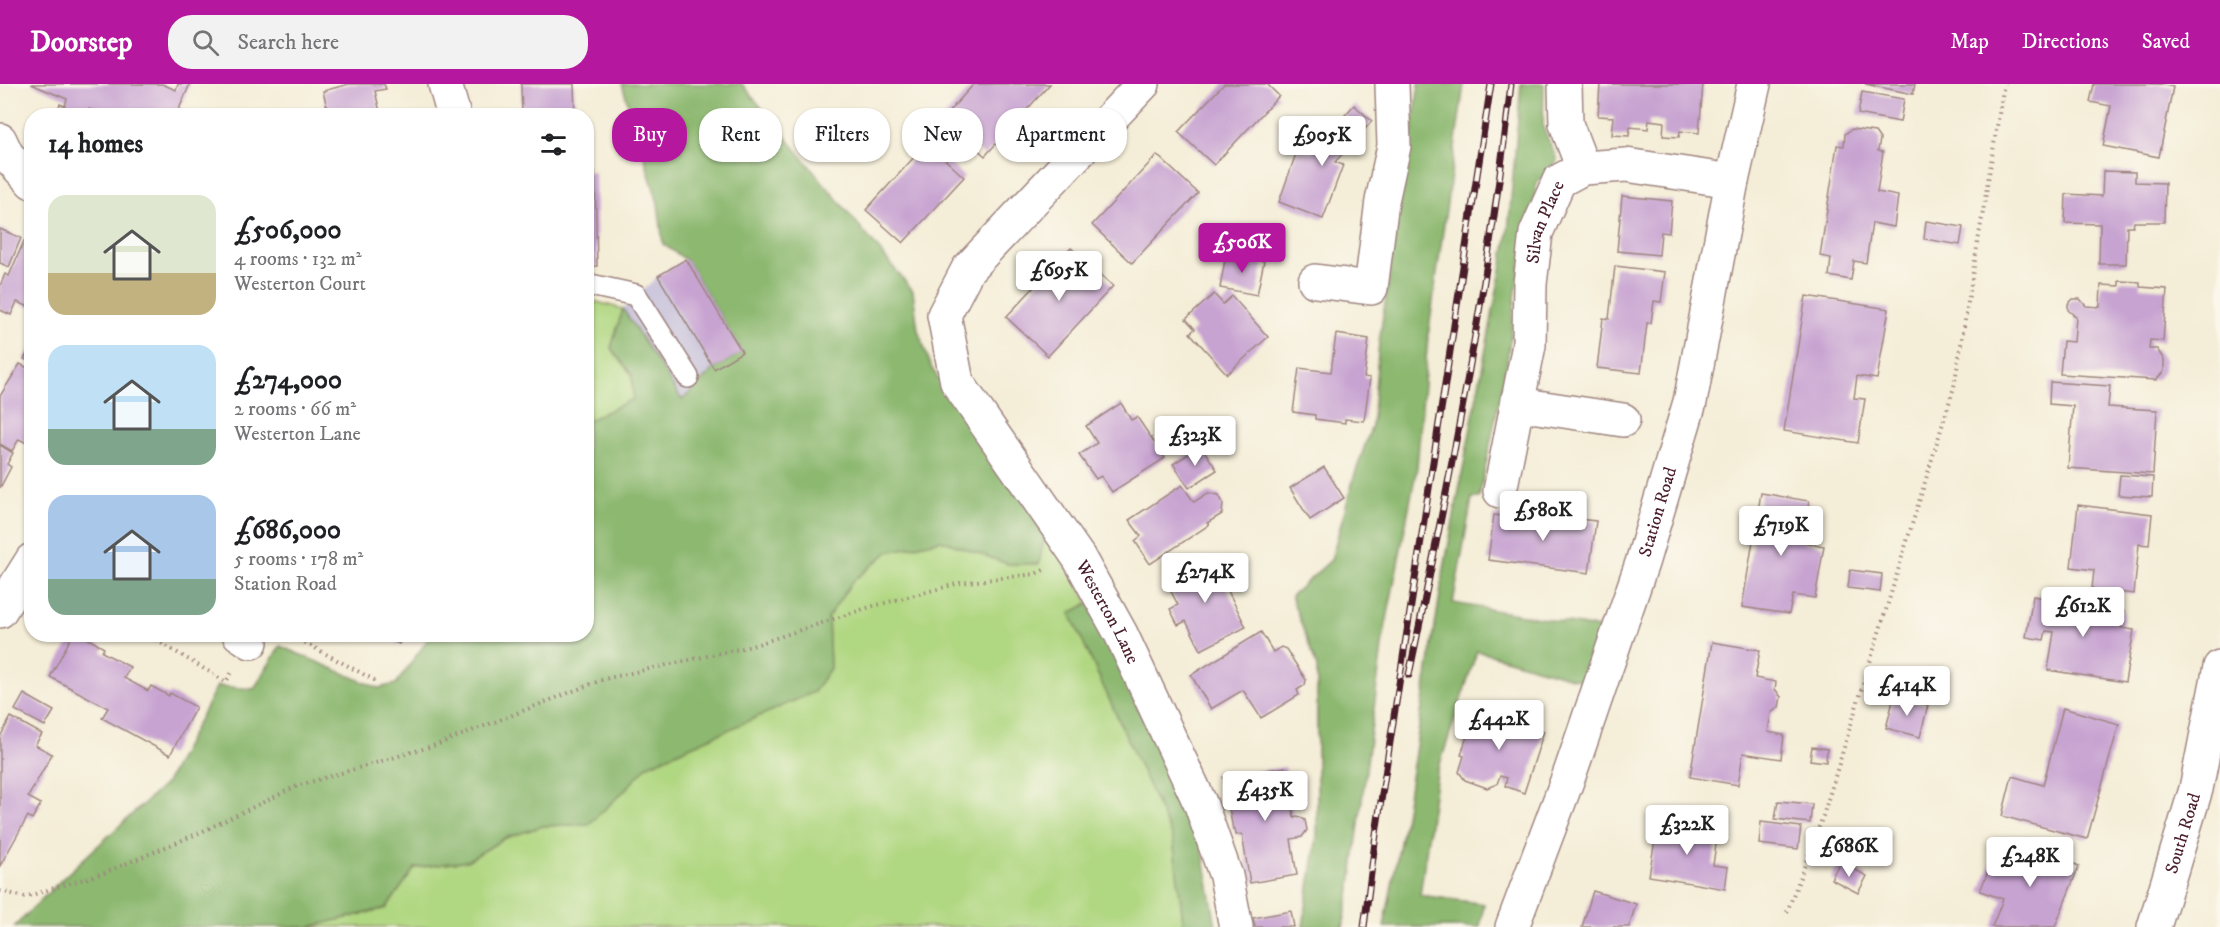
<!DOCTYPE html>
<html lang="en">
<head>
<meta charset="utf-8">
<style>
  body { margin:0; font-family:"IM FELL DW Pica",serif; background:#f2f2f2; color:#202124; height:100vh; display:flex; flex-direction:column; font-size:22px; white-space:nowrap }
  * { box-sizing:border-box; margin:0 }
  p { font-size:20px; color:#757577 }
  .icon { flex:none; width:33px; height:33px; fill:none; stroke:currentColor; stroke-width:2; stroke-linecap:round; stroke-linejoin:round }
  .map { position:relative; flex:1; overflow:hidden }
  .panel { position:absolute; left:24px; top:24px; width:570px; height:534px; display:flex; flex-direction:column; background:#fff; border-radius:24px; box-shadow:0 2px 4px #0004 }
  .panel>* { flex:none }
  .banner { position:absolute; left:612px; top:24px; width:570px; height:54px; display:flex; gap:12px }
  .price { position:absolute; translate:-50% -51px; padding:0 14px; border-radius:6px; background:#fff; color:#222; font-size:20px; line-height:39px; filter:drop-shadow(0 2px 3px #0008) }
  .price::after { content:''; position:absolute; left:50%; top:36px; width:18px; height:14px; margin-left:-9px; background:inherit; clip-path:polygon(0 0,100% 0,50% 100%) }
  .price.on { background:#b5179e; color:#fff }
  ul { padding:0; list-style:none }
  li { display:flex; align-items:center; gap:18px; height:150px; padding:0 24px }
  li span { display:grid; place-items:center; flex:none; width:168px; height:120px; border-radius:18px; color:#555 }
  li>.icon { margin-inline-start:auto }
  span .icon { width:72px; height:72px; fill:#fffc; stroke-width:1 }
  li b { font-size:26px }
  h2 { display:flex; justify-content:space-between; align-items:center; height:72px; padding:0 24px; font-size:26px }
  .chip { padding:0 21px; border-radius:24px; background:#fff; box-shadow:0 2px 4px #0004; font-size:21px; line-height:54px }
  .chip.on { background:#b5179e; color:#fff }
  header { display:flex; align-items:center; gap:36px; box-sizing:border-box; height:84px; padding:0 30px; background:#b5179e; color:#fff }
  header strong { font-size:28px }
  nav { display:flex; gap:33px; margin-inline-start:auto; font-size:21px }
  .search { width:420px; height:54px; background:#f2f2f2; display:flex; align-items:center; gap:15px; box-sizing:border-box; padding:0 21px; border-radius:24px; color:#757577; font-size:22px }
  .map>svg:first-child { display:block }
  .industrial { fill:#c6c0da }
  .green { fill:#b0d781; stroke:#7d7b56; stroke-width:1.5 }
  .forest { fill:#8cb86f; stroke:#6b6c4d; stroke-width:1.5 }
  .building { fill:#c7a3d1 }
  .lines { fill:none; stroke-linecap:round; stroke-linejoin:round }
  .lane-casing { stroke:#9f8681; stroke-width:24 }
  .street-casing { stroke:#9f8681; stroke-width:36 }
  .path { stroke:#9f8681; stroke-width:4; stroke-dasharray:1.5 4.5; stroke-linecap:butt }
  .lane { stroke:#fff; stroke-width:21 }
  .street { stroke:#fff; stroke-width:33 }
  .rail-casing { stroke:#4a1f2b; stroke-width:7 }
  .rail { stroke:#fbf7ec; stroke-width:4.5; stroke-dasharray:14; stroke-linecap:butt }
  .labels { text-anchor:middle; stroke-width:4.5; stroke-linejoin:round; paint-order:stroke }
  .street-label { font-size:18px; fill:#4a1f2b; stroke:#fbf7ec }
</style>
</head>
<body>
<header>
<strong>Doorstep</strong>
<div class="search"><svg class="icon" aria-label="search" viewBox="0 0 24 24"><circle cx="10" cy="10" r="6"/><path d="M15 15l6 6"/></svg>Search here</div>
<nav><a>Map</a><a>Directions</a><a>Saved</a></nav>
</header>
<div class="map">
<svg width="2220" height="843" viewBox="0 0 2220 843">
  <rect width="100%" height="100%" fill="#fbf7ec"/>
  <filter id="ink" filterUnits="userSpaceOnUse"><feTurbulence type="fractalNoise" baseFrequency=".0167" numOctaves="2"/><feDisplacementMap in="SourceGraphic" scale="12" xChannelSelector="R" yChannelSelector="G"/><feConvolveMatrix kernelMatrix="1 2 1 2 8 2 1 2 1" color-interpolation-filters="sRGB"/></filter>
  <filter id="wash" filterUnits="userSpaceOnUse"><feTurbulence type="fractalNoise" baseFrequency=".008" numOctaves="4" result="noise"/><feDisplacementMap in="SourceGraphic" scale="24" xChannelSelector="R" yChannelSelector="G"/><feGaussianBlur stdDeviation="1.35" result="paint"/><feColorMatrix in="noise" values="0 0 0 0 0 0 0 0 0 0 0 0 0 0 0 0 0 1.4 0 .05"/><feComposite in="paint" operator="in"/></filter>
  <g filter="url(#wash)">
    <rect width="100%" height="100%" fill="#f4edd7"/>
    <polygon class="industrial" points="686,175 742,268 714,285 682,316 623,225 658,192"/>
    <g class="green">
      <polygon points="586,215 623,225 611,264 632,291 633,315 587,337"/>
      <polygon points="1045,449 1089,519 1070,529 1173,755 1183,837 1181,843 309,843 386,824 415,784 467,777 505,754 543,742 589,740 624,707 648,681 814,608 830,584 828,533 852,498 888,468 941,456 1008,480 1039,479"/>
    </g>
    <g class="forest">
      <polygon points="622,0 742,0 913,207 918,246 932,285 1045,449 1039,480 1008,480 941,456 888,468 852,498 828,533 830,584 814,608 648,681 624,707 589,740 543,742 505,754 467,777 415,784 386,824 309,843 14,843 65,792 166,699 217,602 254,605 280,562 378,604 396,600 431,551 586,550 587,337 633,315 632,291 611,264 623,225 682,316 714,285 742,268 686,176 663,160 658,119"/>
      <polygon points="1419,0 1464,0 1428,252 1417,383 1383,555 1351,801 1343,843 1303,843 1317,751 1317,583 1291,512 1331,476 1354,393 1372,341 1379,258"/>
      <polygon points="1521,0 1544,0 1543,43 1557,76 1537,99 1517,200 1507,279 1479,414 1472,414 1453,519 1603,545 1582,597 1477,567 1437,689 1420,811 1484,820 1480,843 1384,843 1404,738 1444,485 1508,149"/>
      <polygon points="1089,519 1202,762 1216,843 1181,843 1183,837 1173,755 1070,529"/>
    </g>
    <g id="blocks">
      <g class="building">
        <polygon points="31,0 162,0 176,6 178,0 190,0 176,32 106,32 89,25 86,32 55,32 60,20 65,22 67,15"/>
        <polygon points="349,0 384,0 386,5 375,7 381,32 329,32 323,7"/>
        <polygon points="521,0 574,0 575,32 522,32"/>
        <polygon points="974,0 1050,0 985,72 943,34"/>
        <polygon points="1224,0 1267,0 1279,12 1214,81 1178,48"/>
        <polygon points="1600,0 1703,0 1699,49 1680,47 1679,53 1663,52 1664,38 1649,36 1648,45 1630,43 1629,52 1612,51 1614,33 1598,32"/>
        <polygon points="1865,0 1915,0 1913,10"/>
        <polygon points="2094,0 2158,0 2173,3 2159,73 2103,62 2111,22 2090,18"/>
        <polygon points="1862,8 1904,15 1900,38 1858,30"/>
        <polygon points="1354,21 1372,37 1335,78 1343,81 1323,135 1279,118 1298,64 1311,69"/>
        <polygon points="1852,45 1875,48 1880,55 1878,67 1883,68 1877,108 1898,112 1894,143 1872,139 1866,179 1854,177 1851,196 1829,192 1831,174 1820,172 1837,61 1844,62 1845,50"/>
        <polygon points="927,59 964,93 903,159 866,126"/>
        <polygon points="1157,71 1198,109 1132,179 1092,141"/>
        <polygon points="595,87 597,182 586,183 586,88"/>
        <polygon points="2103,87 2135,88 2135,98 2165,99 2164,138 2134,138 2133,142 2127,142 2126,180 2099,180 2100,140 2065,139 2066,110 2102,112"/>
        <polygon points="1622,112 1672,117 1669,149 1661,148 1659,171 1617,167"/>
        <polygon points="1926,137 1963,143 1960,161 1924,155"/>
        <polygon points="0,145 21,154 9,183 0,179"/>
        <polygon points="24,157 32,160 32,224 17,218 11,231 0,226 0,202 5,190 9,192"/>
        <polygon points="1071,164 1113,202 1048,272 1006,233"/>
        <polygon points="1226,170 1264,177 1257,211 1220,204"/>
        <polygon points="686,175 742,268 714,285 658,192"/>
        <polygon points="1615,182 1665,188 1661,218 1654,217 1651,239 1647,239 1641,289 1597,284 1603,234 1609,235"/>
        <polygon points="2119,197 2140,198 2140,203 2167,205 2163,257 2150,256 2149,265 2157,265 2164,276 2164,287 2156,296 2060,290 2063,257 2074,258 2076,233 2068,226 2068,220 2073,215 2080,215 2086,222 2100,223 2101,201 2119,202"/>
        <polygon points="1214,210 1223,220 1232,212 1268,253 1227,290 1190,249 1195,245 1186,235"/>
        <polygon points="1806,212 1889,225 1877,295 1857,292 1854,314 1865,315 1858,359 1784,347"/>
        <polygon points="1336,250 1369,255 1364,293 1370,294 1364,337 1345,335 1345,339 1315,335 1315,331 1293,328 1299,284 1331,288"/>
        <polygon points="32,262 32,279 24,275"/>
        <polygon points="20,280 32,286 32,362 19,355 12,367 0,360 0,312"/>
        <polygon points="2050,298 2110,302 2108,323 2157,326 2153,390 2068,384 2073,322 2049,320"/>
        <polygon points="1121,319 1131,336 1137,333 1165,374 1112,408 1101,392 1096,395 1079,371 1097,359 1086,342"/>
        <polygon points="0,361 13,369 7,380 11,383 0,404"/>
        <polygon points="1201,362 1217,386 1189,404 1173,380"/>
        <polygon points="1324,383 1344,414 1310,436 1290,404"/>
        <polygon points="2120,391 2153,393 2152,413 2118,411"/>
        <polygon points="1182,401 1194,418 1208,409 1219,411 1223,419 1222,430 1207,439 1209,441 1150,480 1135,457 1141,452 1129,436"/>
        <polygon points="1761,409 1809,417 1802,458 1824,462 1815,514 1793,511 1789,530 1742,523"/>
        <polygon points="2078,421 2152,430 2149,461 2139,460 2134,510 2092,505 2094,486 2071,483"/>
        <polygon points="1519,429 1546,432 1544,437 1567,440 1568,434 1596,437 1589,489 1488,476 1494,431 1519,434"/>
        <polygon points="1211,473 1246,543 1201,566 1186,537 1178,541 1170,525 1178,521 1165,496"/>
        <polygon points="1850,486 1882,490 1880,508 1848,504"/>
        <polygon points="2033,512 2124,527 2121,544 2134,546 2125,598 2048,586 2054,548 2046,547 2044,556 2026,553"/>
        <polygon points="1261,548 1273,568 1281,563 1286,565 1306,596 1305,601 1297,606 1299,611 1261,634 1243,606 1211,625 1191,591"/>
        <polygon points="73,550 80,550 104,564 102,568 130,583 124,594 148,607 151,602 169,612 170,609 196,623 170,671 102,634 108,624 50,593"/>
        <polygon points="379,550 404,550 399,560"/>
        <polygon points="1712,558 1760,566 1755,594 1776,598 1775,605 1781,613 1779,623 1771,629 1768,648 1784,651 1781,675 1743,669 1738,701 1690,693"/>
        <polygon points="24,610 54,627 45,642 15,626"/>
        <polygon points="1894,613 1928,621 1920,653 1886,644"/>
        <polygon points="1476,624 1495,628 1497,631 1544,647 1524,709 1505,702 1507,694 1500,692 1497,700 1487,704 1465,696 1459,688 1464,672 1461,671"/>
        <polygon points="2063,624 2119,640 2087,755 2002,732 2012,692 2043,701"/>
        <polygon points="11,633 42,650 35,661 52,670 28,713 41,720 32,735 28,732 0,782 0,653"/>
        <polygon points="1812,663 1827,665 1826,678 1810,676"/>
        <polygon points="1285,683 1294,733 1298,732 1305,736 1307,746 1302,753 1291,755 1297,791 1250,799 1242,750 1236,751 1235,745 1233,745 1223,693"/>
        <polygon points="1778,717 1812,720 1810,739 1775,735"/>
        <polygon points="1658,737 1718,746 1713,781 1728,783 1725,805 1649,792"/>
        <polygon points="1761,738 1801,743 1798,765 1759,760"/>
        <polygon points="2025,760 2079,782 2055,843 1992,843 2003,815 1980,807 1996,768 2018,777"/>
        <polygon points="1840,778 1867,792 1858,809 1831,795"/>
        <polygon points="1593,807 1636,820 1629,843 1582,843"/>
        <polygon points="1291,827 1294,843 1255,843 1253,834"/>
      </g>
    </g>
  </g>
  <g filter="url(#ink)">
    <use href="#blocks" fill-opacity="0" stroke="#9f8681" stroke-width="1.5"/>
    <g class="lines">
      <g class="lane-casing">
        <polyline id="lane" points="586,200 636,211 688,293"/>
      </g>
      <g class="street-casing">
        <g id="street">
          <polyline points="445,0 454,32"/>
          <path id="s1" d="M 1143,0 L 968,185 L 944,231 L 957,298 L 1079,474 L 1121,550 L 1201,721 L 1226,792 L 1236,843"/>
          <polyline points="1565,0 1566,40 1583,84"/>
          <polyline points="0,56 7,71 32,98"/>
          <polyline points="1315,197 1371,204 1382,117 1394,62 1392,0"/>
          <polyline points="1518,320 1623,336"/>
          <path id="s2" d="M 1500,407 L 1529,261 L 1530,200 L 1536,149 L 1559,97 L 1583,84 L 1626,81 L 1732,97"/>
          <polyline points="0,527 32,476"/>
          <polyline points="239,550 251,558"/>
          <path id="s3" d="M 1512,843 L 1570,689 L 1642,479 L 1690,318 L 1732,97 L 1754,0"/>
          <path id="s4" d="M 2154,843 L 2196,705 L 2220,583"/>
        </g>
      </g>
      <g class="path">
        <polyline points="146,550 226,598 232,588"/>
        <polyline points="289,550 376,597"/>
        <polyline points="0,807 25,813 104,789 199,749 297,702 436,661 604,595 752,562 870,523 960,499 1035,490 1044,486"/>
        <polyline points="1787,828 1823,732 1954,303 2004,0"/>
      </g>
      <use href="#lane" class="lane"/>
      <use href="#street" class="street"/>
      <g class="rail-casing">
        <g id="rail">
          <path d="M 1409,591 C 1450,395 1489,199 1511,0"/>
          <polyline points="1364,843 1377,743 1491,0"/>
        </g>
      </g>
      <use href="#rail" class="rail"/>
    </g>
  </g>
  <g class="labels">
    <g class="street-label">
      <text dy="6" stroke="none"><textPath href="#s2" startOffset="274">Silvan Place</textPath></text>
      <text dy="6" stroke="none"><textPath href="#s3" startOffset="440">Station Road</textPath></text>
      <text dy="6" stroke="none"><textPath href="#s1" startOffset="650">Westerton Lane</textPath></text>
      <text dy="6" stroke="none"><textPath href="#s4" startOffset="98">South Road</textPath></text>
    </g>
  </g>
</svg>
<b class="price" style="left:1322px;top:83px">£905K</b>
<b class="price on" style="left:1242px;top:190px">£506K</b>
<b class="price" style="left:1059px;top:218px">£695K</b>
<b class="price" style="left:1195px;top:383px">£323K</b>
<b class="price" style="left:1543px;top:458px">£580K</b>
<b class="price" style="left:1781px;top:473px">£719K</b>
<b class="price" style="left:1205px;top:520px">£274K</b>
<b class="price" style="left:2083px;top:554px">£612K</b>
<b class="price" style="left:1907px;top:633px">£414K</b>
<b class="price" style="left:1499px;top:667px">£442K</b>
<b class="price" style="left:1265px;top:738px">£435K</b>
<b class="price" style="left:1687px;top:772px">£322K</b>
<b class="price" style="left:1849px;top:794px">£686K</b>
<b class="price" style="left:2030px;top:804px">£248K</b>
<div class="banner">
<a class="chip on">Buy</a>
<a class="chip">Rent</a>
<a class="chip">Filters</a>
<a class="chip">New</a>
<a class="chip">Apartment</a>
</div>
<section class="panel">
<h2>14 homes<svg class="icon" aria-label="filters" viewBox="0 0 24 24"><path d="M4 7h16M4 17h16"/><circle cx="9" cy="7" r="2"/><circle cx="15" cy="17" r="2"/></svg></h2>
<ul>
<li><span style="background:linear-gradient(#dfe7d0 65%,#c2b280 0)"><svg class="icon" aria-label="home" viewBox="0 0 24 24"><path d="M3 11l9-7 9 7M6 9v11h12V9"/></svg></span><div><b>£506,000</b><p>4 rooms · 132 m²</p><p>Westerton Court</p></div></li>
<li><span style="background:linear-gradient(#bfe0f5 70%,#7fa58c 0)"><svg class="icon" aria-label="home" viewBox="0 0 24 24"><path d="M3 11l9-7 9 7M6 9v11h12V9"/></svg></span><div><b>£274,000</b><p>2 rooms · 66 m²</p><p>Westerton Lane</p></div></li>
<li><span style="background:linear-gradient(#a9c7e8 70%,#7fa58c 0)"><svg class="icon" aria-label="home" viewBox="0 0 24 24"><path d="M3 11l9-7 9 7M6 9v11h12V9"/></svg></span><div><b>£686,000</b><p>5 rooms · 178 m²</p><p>Station Road</p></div></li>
</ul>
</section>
</div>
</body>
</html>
